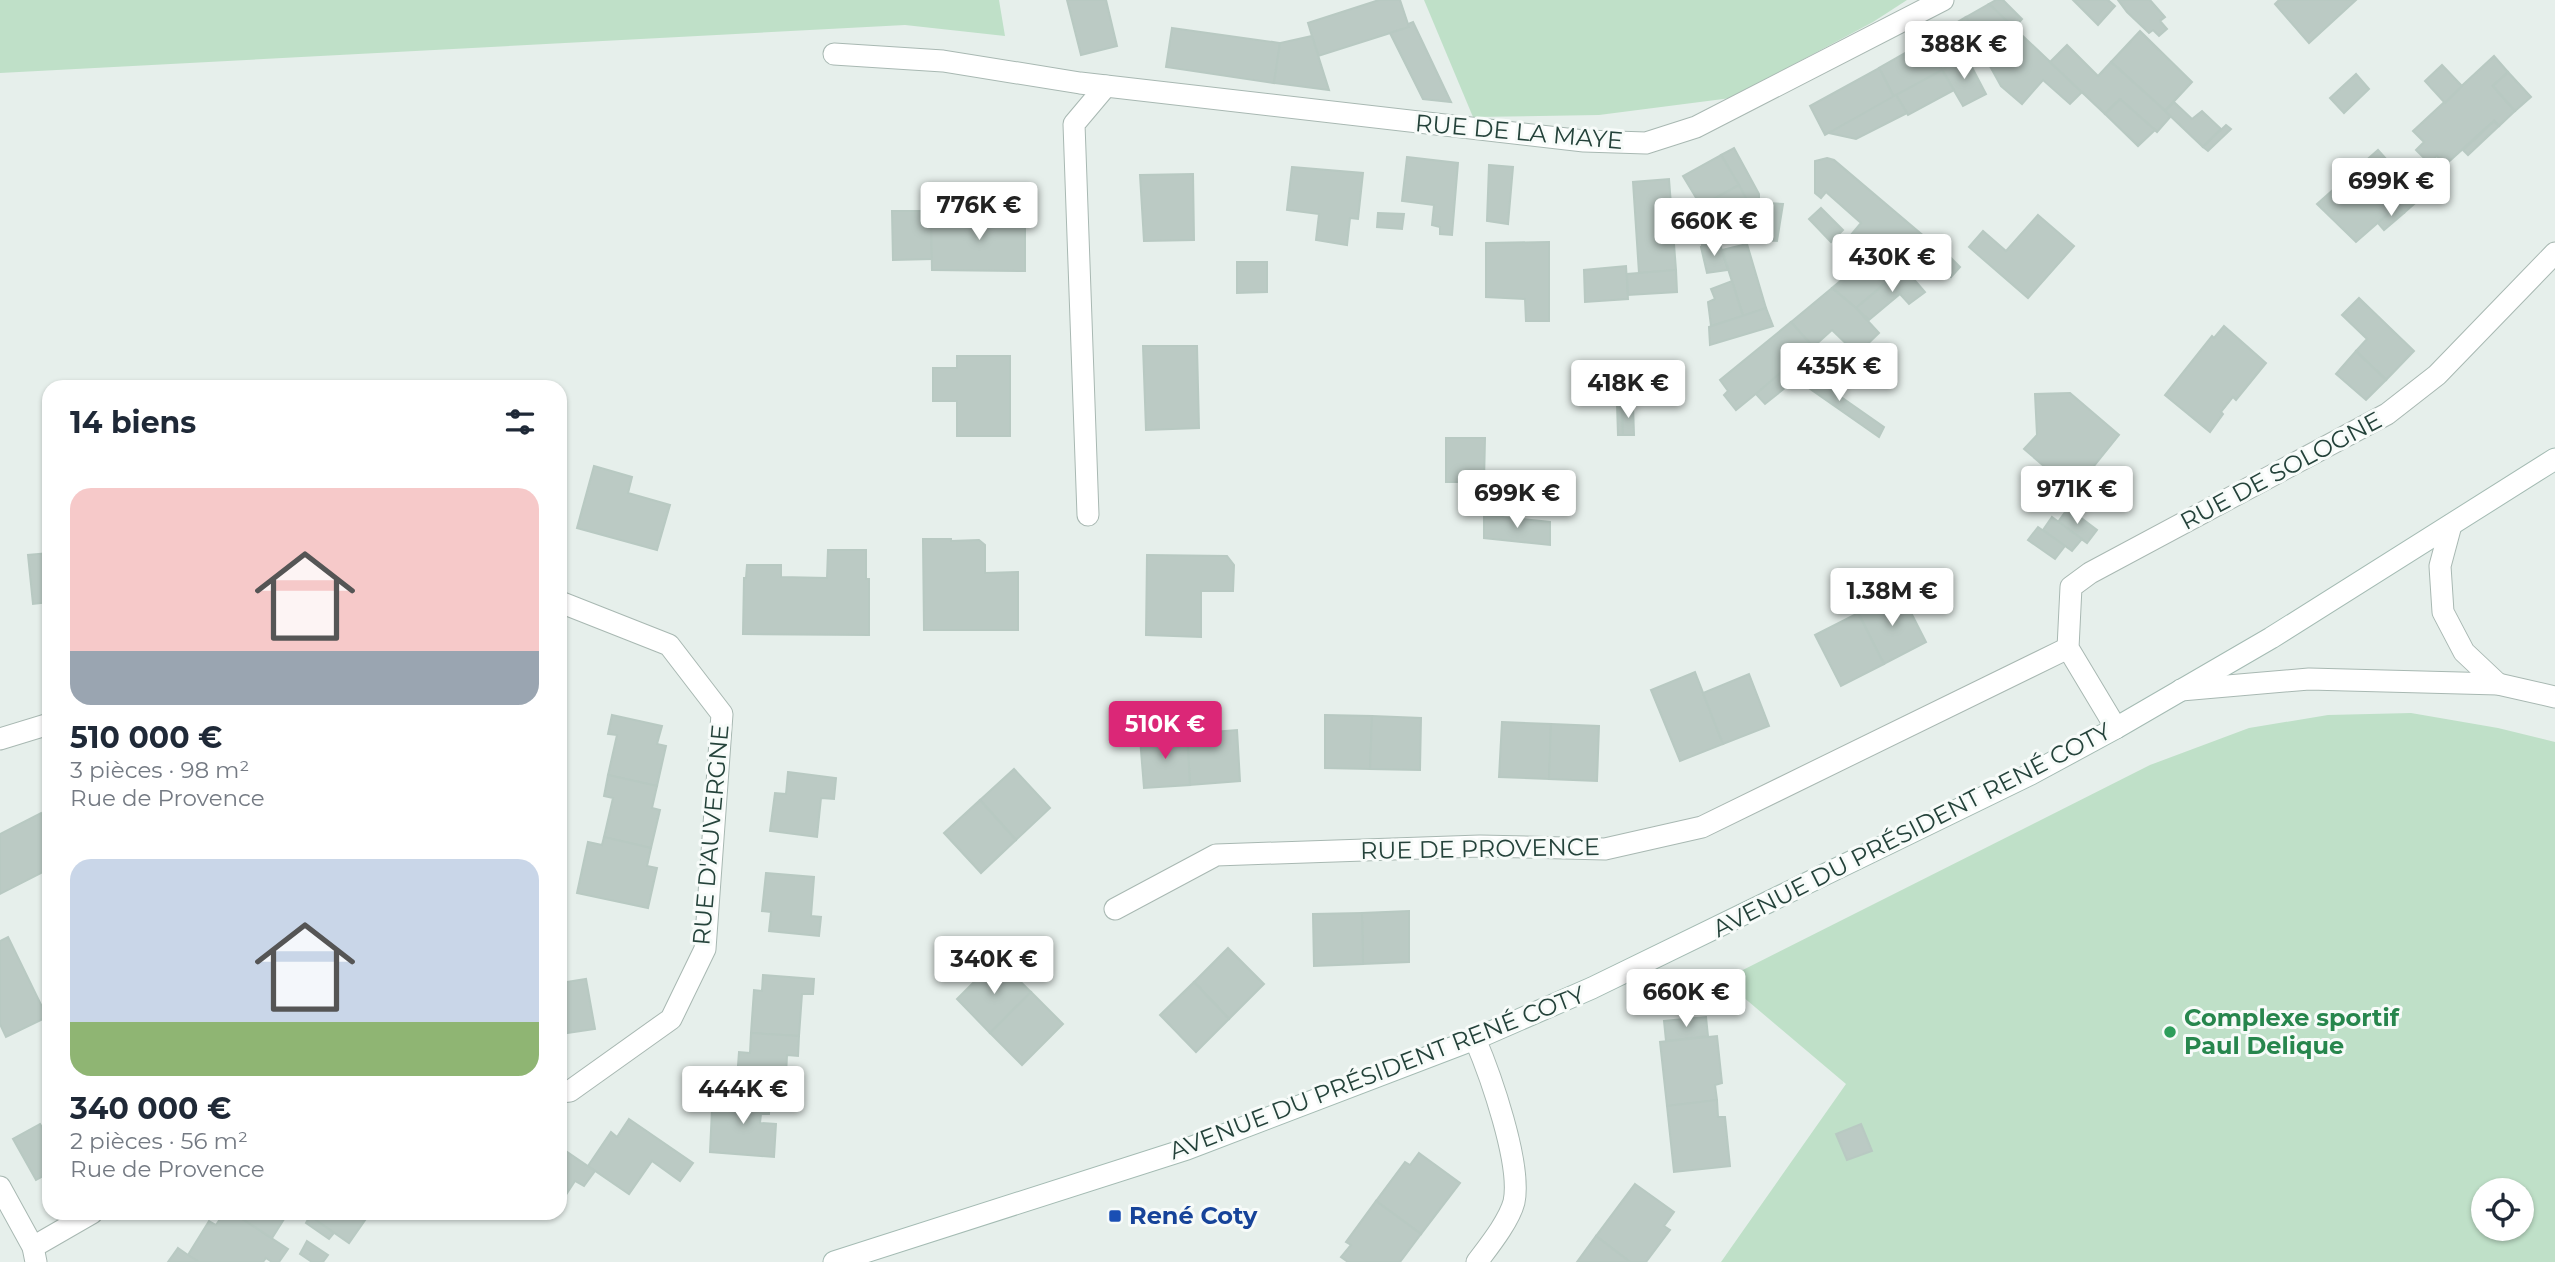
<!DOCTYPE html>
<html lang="fr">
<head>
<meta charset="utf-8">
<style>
  body { margin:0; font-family:Montserrat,sans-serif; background:#f2f2f3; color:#1f2937; height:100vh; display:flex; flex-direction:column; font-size:26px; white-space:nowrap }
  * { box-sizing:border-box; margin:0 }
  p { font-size:23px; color:#747a83 }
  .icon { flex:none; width:38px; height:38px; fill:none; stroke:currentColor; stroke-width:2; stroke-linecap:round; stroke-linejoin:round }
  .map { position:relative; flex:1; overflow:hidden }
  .panel { position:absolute; left:42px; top:380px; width:525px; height:840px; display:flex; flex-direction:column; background:#fff; border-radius:21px; box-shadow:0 2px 5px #0004 }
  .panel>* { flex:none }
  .fabs { position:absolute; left:2471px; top:1178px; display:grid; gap:14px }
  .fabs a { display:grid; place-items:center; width:63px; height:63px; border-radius:50%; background:#fff; box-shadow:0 2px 5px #0004; font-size:35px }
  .price { position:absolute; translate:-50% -60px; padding:0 16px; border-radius:7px; background:#fff; color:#222; font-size:23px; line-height:46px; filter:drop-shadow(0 2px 4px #0008) }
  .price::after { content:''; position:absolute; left:50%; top:42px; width:21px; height:16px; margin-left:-10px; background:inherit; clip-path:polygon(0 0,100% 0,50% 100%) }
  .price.selected { background:#db2777; color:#fff }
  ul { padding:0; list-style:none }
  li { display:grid; align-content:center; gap:14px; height:371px; padding:0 28px }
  li span { display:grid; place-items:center; height:217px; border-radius:21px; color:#555 }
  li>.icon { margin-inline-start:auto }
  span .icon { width:126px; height:126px; fill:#fffc; stroke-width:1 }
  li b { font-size:30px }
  h2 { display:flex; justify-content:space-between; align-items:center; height:84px; padding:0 28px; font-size:30px }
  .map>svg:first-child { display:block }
  .green { fill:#bfe0c8; fill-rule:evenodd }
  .building { fill:#bbcac4; stroke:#b8c9c2; stroke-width:2 }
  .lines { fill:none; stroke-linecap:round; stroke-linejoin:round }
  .street-casing { stroke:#a8b8b2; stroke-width:23 }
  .secondary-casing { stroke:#a4bbb3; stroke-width:23 }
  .street { stroke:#fff; stroke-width:21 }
  .secondary { stroke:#fff; stroke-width:21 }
  .leisure-dot { fill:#2e9e5b; stroke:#f7fbf9; stroke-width:2.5 }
  .transit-dot { fill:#1a4fb4; stroke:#f7fbf9; stroke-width:2.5 }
  .labels { text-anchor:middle; stroke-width:6; stroke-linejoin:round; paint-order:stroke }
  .street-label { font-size:24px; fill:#24423a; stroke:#f7fbf9 }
  .leisure-label { font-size:24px; font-weight:bold; fill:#27864d; stroke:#f7fbf9; text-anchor:start }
  .transit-label { font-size:24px; font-weight:bold; fill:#164399; stroke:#f7fbf9; text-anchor:start }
</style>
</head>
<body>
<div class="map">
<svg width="2555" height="1262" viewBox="0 0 2555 1262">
  <rect width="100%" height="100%" fill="#e6efeb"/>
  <g class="green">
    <polygon points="0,0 999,0 1005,36 905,25 0,73"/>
    <polygon points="1424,0 1907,0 1873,22 1731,98 1599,115 1473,117"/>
    <path d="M 2411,713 L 2498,728 L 2555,742 L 2555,1262 L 1721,1262 L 1846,1084 L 1723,980 L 2150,765 L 2249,728 L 2328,715 ZM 2483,1190 L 2522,1190 L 2522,1228 L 2483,1228 Z"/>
  </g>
  <g class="building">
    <polygon points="1067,0 1106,0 1117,46 1081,55"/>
    <polygon points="1379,0 1400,0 1409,27 1318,56 1308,23"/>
    <polygon points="1996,0 2003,0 2022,19 2014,28 1989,4"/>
    <polygon points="2073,0 2108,0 2115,6 2098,25"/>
    <polygon points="2118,0 2150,0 2165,17 2160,21 2167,29 2159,36 2153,30 2149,33 2127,12"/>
    <polygon points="2279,0 2356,0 2309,43 2275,4"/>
    <polygon points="1989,4 2082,92 2070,104 2043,80 2022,104 2001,86 1980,48 1983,46 1966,17"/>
    <polygon points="1966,17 1983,46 1942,70 1926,41"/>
    <polygon points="1413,22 1451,102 1423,99 1390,33 1409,27 1408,24"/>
    <polygon points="1172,28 1280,43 1274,83 1166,67"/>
    <polygon points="2140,31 2192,82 2165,111 2111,62"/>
    <polygon points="1312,36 1329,90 1274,83 1280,43"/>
    <polygon points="1926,41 1942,70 1894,97 1879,68"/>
    <polygon points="2067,45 2098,76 2111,62 2171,116 2157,132 2120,99 2105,114 2050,62"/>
    <polygon points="1966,56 1986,94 1963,106 1942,70"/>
    <polygon points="2494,56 2508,72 2493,86 2515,111 2499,126 2494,121 2445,165 2437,156 2429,163 2416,150 2424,142 2413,131"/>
    <polygon points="2442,65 2462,86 2445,103 2425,81"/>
    <polygon points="1879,68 1894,97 1825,135 1810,106"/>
    <polygon points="1942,70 1954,90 1908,115 1896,95"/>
    <polygon points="2508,72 2531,97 2515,111 2493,86"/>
    <polygon points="2356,74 2369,89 2344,113 2330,98"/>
    <polygon points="1896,95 1907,113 1856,139 1829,133"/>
    <polygon points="2120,99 2155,130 2138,146 2105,114"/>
    <polygon points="2174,102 2192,119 2202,111 2221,129 2203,147 2165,111"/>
    <polygon points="2494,121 2499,126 2468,155 2463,150"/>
    <polygon points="2226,125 2231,129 2208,151 2203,147"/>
    <polygon points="1734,148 1759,194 1759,204 1751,208 1721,155"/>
    <polygon points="2378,150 2421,198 2404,213 2397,206 2356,242 2317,204"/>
    <polygon points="1721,155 1739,185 1701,206 1683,176"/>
    <polygon points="1407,157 1458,163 1452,235 1440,234 1440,227 1432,225 1434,205 1402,201"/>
    <polygon points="1827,158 1834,160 1932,243 1908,264 1884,244 1874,252 1850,236 1861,223 1826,192 1821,198 1815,193 1815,161"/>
    <polygon points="1489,165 1513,167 1508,224 1487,221"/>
    <polygon points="1292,167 1363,173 1358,219 1350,218 1347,245 1316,240 1319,214 1287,210"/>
    <polygon points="1193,174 1194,240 1144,241 1140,175"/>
    <polygon points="1669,179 1676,270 1639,273 1633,182"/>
    <polygon points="1739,185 1751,208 1704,233 1701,206"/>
    <polygon points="1698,202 1701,206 1704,233 1723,223 1727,239 1702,246"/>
    <polygon points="1768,203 1783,204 1777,241 1763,240"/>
    <polygon points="1758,204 1758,228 1757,239 1749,237 1755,220 1753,206"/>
    <polygon points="1753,206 1755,220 1749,237 1741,235 1727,239 1723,223"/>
    <polygon points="2397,206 2404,213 2384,230 2378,223"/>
    <polygon points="1821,208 1843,230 1831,242 1809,219"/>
    <polygon points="892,211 931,211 932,259 893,260"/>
    <polygon points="1378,213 1404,214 1402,229 1377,227"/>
    <polygon points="1699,213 1702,242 1686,243 1683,214"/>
    <polygon points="1025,214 1025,271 932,270 931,215"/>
    <polygon points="2038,215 2074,246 2028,298 1969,247 1983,231 2006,251"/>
    <polygon points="1719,241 1728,270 1707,273 1701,247"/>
    <polygon points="1549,242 1549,321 1526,321 1525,299 1486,297 1486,243"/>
    <polygon points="1747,244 1766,308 1743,316 1722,250"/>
    <polygon points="1884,244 1908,264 1856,308 1832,288"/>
    <polygon points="1951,258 1960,267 1951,277 1942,269"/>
    <polygon points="1237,262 1267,262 1267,292 1237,293"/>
    <polygon points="1626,266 1628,299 1585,302 1584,270"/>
    <polygon points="1904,268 1925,292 1909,304 1900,294 1869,320 1856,308"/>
    <polygon points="1676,270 1677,292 1628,295 1627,274"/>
    <polygon points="1732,281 1743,316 1711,326 1708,302 1715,299 1711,289"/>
    <polygon points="1832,288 1856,308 1879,333 1857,354 1832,330 1813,347 1791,322"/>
    <polygon points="2359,298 2414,351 2386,380 2356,351 2367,339 2342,315"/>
    <polygon points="1766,308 1773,326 1710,345 1709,327"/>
    <polygon points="1791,322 1813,347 1736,410 1724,395 1728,391 1720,380"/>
    <polygon points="2224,326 2266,363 2236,400 2233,397 2221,412 2223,414 2210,432 2165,395 2212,336 2214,338"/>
    <polygon points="1143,346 1197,346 1199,428 1146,430"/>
    <polygon points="2356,351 2386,380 2366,400 2336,374"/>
    <polygon points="957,356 1010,356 1010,436 957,436 957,401 933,401 933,368 957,368"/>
    <polygon points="1675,364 1676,388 1633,390 1633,365"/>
    <polygon points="1787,367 1796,379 1765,404 1756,394"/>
    <polygon points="1801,369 1884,427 1879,437 1796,379 1794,376"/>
    <polygon points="2070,393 2119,435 2089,472 2094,477 2079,496 2024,449 2037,435 2035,394"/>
    <polygon points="1617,404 1622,404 1623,435 1618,435"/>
    <polygon points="1622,404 1633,404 1634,435 1623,435"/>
    <polygon points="1446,438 1485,438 1484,482 1446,482"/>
    <polygon points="594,466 632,477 628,493 670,505 657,550 577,528"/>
    <polygon points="2068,508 2097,530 2087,543 2058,522"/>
    <polygon points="1484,515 1550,522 1550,545 1484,538"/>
    <polygon points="2052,517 2082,539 2072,551 2043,530"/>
    <polygon points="2038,527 2065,546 2055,559 2028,540"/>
    <polygon points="923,539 951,539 951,541 979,540 985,545 985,573 1018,572 1018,630 924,630"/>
    <polygon points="828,550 866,550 866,579 869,579 869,635 743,634 744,578 746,578 747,565 781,565 781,577 827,578"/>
    <polygon points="49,553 49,602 33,604 28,555"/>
    <polygon points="1147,555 1227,556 1234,565 1233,591 1201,591 1201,637 1146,635"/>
    <polygon points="1901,593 1926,642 1884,664 1858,613"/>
    <polygon points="1858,613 1884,664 1841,686 1815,635"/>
    <polygon points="1695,672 1723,744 1680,761 1651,690"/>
    <polygon points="1749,674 1769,726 1723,744 1703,693"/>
    <polygon points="612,715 662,726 657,744 666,746 657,786 608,775 617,735 608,734"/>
    <polygon points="1325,715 1372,716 1370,769 1325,768"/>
    <polygon points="1372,716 1421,718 1420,770 1370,769"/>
    <polygon points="1502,722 1551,724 1549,779 1499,777"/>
    <polygon points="1551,724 1599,726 1597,781 1549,779"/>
    <polygon points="1237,730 1240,781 1190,785 1187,734"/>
    <polygon points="1187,734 1190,785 1144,788 1140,738"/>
    <polygon points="1014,769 1050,808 1016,840 980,800"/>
    <polygon points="788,772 836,778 834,799 821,798 817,837 770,831 775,793 786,794"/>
    <polygon points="608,775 657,786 652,808 660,810 651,848 604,837 613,798 604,796"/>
    <polygon points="980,800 1016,840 981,873 944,833"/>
    <polygon points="41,813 49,830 49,869 0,894 0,834"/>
    <polygon points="604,837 651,848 647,866 657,868 648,908 577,893 588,842 602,845"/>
    <polygon points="766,873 814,877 811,916 821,917 819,936 769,931 771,912 762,911"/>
    <polygon points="1409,911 1409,962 1363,964 1362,913"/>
    <polygon points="1362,913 1363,964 1314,966 1313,914"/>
    <polygon points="8,937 47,1017 6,1037 0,1024 0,941"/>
    <polygon points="1228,948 1264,984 1229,1019 1194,982"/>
    <polygon points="997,959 1031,992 990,1033 957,999"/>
    <polygon points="763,975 814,979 813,994 802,994 799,1036 751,1033 754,990 762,991"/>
    <polygon points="586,979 595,1029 560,1034 560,983"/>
    <polygon points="1194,982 1229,1019 1196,1052 1160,1015"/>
    <polygon points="1031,992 1063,1024 1022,1065 990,1033"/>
    <polygon points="1706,1017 1708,1036 1666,1041 1664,1021"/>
    <polygon points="751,1033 799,1036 798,1056 787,1055 785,1097 736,1093 739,1052 750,1053"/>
    <polygon points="1717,1036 1722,1083 1715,1085 1717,1100 1667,1106 1660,1042"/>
    <polygon points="723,1093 770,1095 769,1114 761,1114 760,1123 776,1124 774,1157 710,1152 712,1109 721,1110"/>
    <polygon points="1717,1100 1718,1117 1725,1117 1730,1166 1674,1172 1667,1106"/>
    <polygon points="629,1119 693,1163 680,1181 652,1161 629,1194 588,1166 611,1132 617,1137"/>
    <polygon points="40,1124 49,1139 49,1173 36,1180 13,1139"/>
    <polygon points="1861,1124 1872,1151 1847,1160 1836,1134"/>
    <polygon points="560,1147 595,1171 584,1186 575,1181 560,1204"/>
    <polygon points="1419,1153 1460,1183 1421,1234 1376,1201 1405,1162 1410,1165"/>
    <polygon points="1635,1184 1674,1212 1664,1226 1670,1230 1646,1262 1630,1262 1596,1236"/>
    <polygon points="1376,1201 1421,1234 1400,1262 1348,1262 1341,1257 1351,1245 1346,1242"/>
    <polygon points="224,1213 233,1213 288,1249 279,1262 272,1262 266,1258 263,1262 199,1262 188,1255 209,1221 216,1225"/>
    <polygon points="240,1213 274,1213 284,1219 272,1238 238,1216"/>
    <polygon points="312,1213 370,1213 349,1243 310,1216"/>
    <polygon points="310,1216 334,1233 329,1239 306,1223"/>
    <polygon points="1596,1236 1630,1262 1577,1262"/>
    <polygon points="307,1241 328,1255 323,1262 312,1262 300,1254"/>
    <polygon points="178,1248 188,1255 199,1262 168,1262"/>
  </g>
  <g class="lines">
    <g class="street-casing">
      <g id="street">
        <polyline points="834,54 943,61 1080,83 1584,141 1646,143 1696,127 1943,0"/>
        <polyline points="1088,515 1074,124 1106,86"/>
        <polyline points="2451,525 2440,566 2443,612 2464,652 2498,684"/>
        <polyline points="560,602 669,645 722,714 705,949 671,1019 570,1091 560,1092"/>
        <polyline points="2181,690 2309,679 2498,684 2555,697"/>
        <polyline points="2116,728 2068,648 2071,587 2090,573 2387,414 2437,375 2555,253"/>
        <polyline points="0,739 49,724"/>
        <polyline points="1115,909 1216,855 1480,846 1605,849 1702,827 2068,648"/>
        <path d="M 1475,1039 C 1490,1074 1522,1164 1514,1202 C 1509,1221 1489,1246 1477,1262"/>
        <polyline points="0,1187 33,1247 36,1262"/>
        <polyline points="33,1247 92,1213"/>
      </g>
    </g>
    <g class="secondary-casing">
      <polyline id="secondary" points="834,1262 1187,1149 1475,1039 1592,988 2031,774 2116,728 2271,638 2555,459"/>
    </g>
    <use href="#street" class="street"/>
    <use href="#secondary" class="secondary"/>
  </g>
  <circle class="leisure-dot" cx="2170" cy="1032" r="7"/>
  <rect class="transit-dot" x="1108" y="1209" width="14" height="14" rx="3.5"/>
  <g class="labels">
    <g class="street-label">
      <text transform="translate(1519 132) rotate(5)" y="8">RUE DE LA MAYE</text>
      <text transform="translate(2281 471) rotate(-28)" y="8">RUE DE SOLOGNE</text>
      <text transform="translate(1912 830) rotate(-27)" y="8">AVENUE DU PRÉSIDENT RENÉ COTY</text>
      <text transform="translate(711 835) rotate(-85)" y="8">RUE D'AUVERGNE</text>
      <text transform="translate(1480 849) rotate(-1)" y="8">RUE DE PROVENCE</text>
      <text transform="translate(1377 1073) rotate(-21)" y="8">AVENUE DU PRÉSIDENT RENÉ COTY</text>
    </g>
    <g class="leisure-label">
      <text x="2184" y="1026">Complexe sportif<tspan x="2184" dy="28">Paul Delique</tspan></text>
    </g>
    <g class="transit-label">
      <text x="1129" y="1224">René Coty</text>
    </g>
  </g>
</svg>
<div class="fabs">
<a><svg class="icon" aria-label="locate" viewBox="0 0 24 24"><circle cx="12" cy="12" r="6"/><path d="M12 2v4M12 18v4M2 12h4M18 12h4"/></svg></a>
</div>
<b class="price" style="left:1964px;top:81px">388K €</b>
<b class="price" style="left:2391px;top:218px">699K €</b>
<b class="price" style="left:979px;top:242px">776K €</b>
<b class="price" style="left:1714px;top:258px">660K €</b>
<b class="price" style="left:1892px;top:294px">430K €</b>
<b class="price" style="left:1839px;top:403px">435K €</b>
<b class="price" style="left:1628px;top:420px">418K €</b>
<b class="price" style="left:2077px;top:526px">971K €</b>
<b class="price" style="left:1517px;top:530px">699K €</b>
<b class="price" style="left:1892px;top:628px">1.38M €</b>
<b class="price selected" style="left:1165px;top:761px">510K €</b>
<b class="price" style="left:994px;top:996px">340K €</b>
<b class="price" style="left:1686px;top:1029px">660K €</b>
<b class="price" style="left:743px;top:1126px">444K €</b>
<section class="panel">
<h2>14 biens<svg class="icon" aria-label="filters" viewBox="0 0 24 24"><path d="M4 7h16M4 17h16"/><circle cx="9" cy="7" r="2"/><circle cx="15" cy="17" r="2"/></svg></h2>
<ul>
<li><span style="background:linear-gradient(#f6c9c9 75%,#9aa5b1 0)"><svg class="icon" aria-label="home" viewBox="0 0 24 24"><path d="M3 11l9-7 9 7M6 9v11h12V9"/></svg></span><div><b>510 000 €</b><p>3 pièces · 98 m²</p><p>Rue de Provence</p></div></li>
<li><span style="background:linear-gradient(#c9d6e8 75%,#8fb573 0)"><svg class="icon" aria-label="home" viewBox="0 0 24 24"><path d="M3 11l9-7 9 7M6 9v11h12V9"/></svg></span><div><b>340 000 €</b><p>2 pièces · 56 m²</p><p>Rue de Provence</p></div></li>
</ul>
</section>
</div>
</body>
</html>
